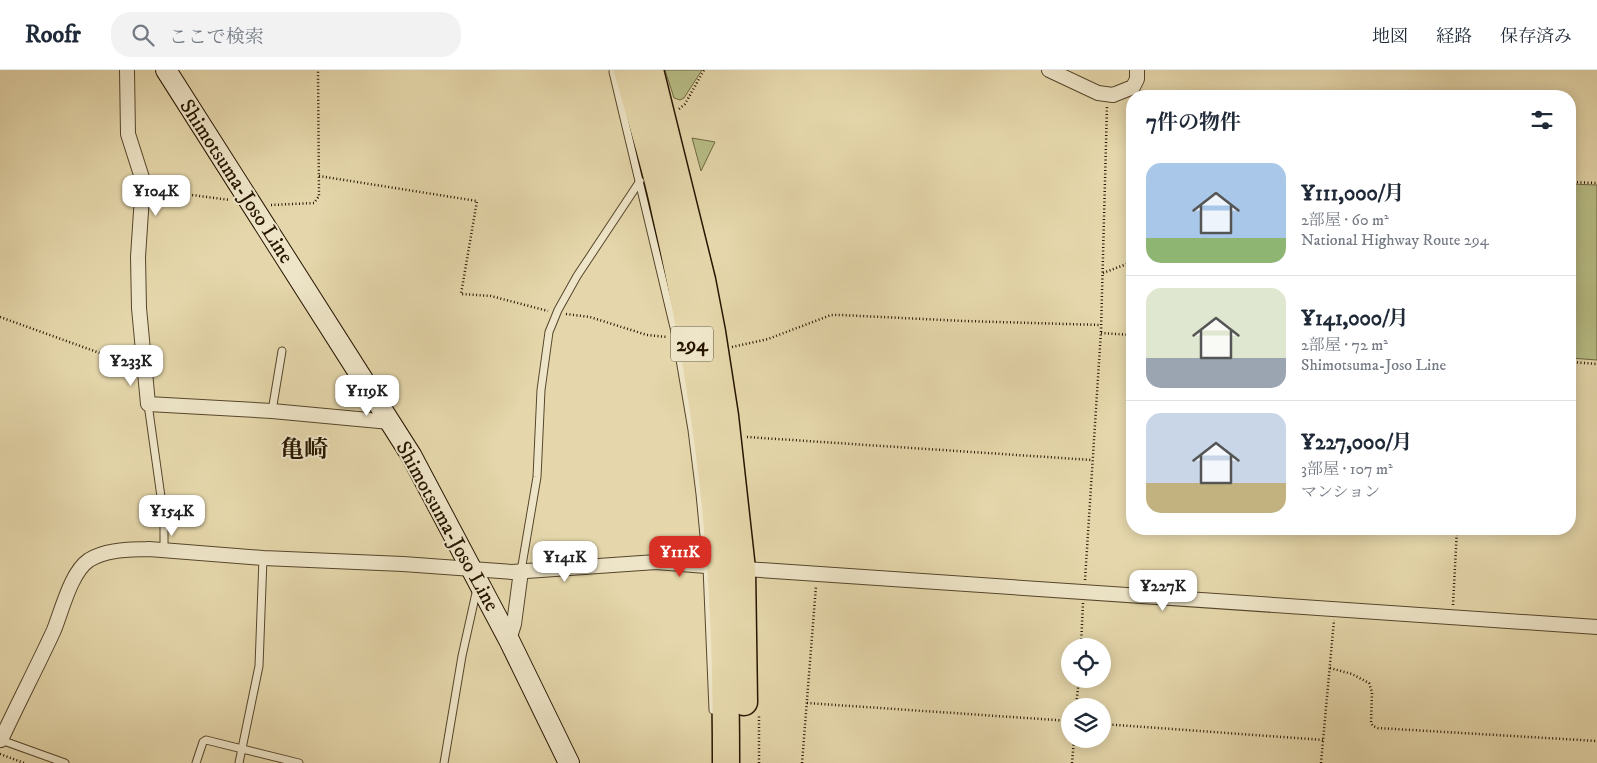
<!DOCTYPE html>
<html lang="ja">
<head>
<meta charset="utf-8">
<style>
  body { margin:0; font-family:"IM FELL DW Pica","Noto Serif JP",serif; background:#f2f2f3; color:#1f2937; height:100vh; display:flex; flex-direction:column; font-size:19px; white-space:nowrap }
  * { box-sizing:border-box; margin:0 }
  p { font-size:16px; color:#747a83 }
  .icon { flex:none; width:28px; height:28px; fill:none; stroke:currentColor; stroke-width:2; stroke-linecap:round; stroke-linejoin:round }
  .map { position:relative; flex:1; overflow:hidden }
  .side { position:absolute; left:1126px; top:20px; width:450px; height:445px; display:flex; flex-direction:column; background:#fff; border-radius:20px; box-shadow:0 2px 12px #0003 }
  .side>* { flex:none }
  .controls { position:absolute; left:1061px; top:568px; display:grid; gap:10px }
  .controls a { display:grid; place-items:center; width:50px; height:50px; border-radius:50%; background:#fff; box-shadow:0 2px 12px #0003; font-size:25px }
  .price { position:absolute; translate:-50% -42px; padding:0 11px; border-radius:10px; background:#fff; color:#222; font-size:16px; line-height:32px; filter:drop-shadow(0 1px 2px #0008) }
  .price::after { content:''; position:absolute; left:50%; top:30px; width:15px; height:11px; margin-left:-8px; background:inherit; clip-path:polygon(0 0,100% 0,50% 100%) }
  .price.active { background:#d93025; color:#fff }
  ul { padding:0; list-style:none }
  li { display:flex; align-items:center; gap:15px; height:125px; padding:0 20px }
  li+li { border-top:1px solid #e0e1e3 }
  li span { display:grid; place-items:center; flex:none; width:140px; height:100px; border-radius:15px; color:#555 }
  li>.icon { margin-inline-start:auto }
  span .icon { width:60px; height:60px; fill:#fffc; stroke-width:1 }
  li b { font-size:21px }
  h2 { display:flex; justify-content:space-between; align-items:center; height:60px; padding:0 20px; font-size:21px }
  header { display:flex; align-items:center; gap:30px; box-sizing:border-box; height:70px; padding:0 25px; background:#fff; border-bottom:1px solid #e0e1e3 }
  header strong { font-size:24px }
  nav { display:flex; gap:28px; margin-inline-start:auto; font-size:18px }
  .search { width:350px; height:45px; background:#f2f2f3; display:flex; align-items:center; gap:12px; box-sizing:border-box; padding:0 18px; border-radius:20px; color:#747a83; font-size:19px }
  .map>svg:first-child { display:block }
  .green { fill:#b8bd86; stroke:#706943 }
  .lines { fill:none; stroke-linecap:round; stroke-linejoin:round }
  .lane-casing { stroke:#56462b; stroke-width:9 }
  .street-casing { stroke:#56462b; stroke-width:16 }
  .secondary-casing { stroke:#271500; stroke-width:22 }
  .highway-casing { stroke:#271500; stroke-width:29 }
  .path { stroke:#271500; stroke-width:2.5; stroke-dasharray:1 2.5; stroke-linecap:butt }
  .lane { stroke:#eee5c8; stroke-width:7 }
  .street { stroke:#eee5c8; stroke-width:14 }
  .secondary { stroke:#eee5c8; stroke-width:20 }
  .highway { stroke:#e5d7ab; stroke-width:26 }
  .labels { text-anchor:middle; stroke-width:4; stroke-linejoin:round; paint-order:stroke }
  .shield { fill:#eee5c8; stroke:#63533c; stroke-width:1 }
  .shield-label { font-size:20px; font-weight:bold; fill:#271500 }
  .street-label { font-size:21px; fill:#271500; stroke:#eee5c8 }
  .quarter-label { font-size:24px; font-weight:bold; fill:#271500; stroke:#eee5c8 }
</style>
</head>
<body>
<header>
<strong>Roofr</strong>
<div class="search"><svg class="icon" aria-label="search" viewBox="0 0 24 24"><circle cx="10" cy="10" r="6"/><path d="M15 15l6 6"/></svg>ここで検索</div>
<nav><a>地図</a><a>経路</a><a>保存済み</a></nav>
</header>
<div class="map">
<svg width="1597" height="693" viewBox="0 0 1597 693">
  <rect width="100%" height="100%" fill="#e5d7ab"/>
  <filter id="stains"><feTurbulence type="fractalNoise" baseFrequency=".004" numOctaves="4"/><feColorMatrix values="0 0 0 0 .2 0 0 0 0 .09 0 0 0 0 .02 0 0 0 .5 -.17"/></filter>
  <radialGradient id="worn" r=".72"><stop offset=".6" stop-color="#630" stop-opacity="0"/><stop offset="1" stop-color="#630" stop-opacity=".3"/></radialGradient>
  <g class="green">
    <polygon points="665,0 702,0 684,28 680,30 674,28"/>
    <polygon points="692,68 715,72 701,101"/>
    <polygon points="1570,114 1597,115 1597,290 1570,288"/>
  </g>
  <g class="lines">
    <g class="lane-casing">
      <g id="lane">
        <polyline points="622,0 613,2 676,266 692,360 700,424 707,497 713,640"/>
        <polyline points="148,334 164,448 164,480"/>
        <polyline points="272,341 282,281"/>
        <polyline points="521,501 537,407 541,320 549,262 558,240 577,206 640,111"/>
        <polyline points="1,670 65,693"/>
        <polyline points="196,693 203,672 206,670 299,693"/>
        <polyline points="239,693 259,596 263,488"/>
        <polyline points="444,693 462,586 476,523 478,520"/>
      </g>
    </g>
    <g class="street-casing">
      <g id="street">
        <polyline points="127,0 128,64 143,111 138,187 139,238 148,334 272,341 390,352"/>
        <polyline points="1049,0 1098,23 1113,25 1133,17 1137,9 1137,0"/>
        <polyline points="509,570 514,554 521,501"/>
        <path d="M 1,670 C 18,633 37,597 54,560 C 62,540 71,502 89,490 C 107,479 129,480 149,479 L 263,488 L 403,494 L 512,502 L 656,492 L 731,498 L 1597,557"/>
      </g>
    </g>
    <g class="secondary-casing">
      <polyline id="secondary" points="166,0 411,385 509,570 569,693"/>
    </g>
    <g class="highway-casing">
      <g id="highway">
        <path d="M 627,0 C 640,47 655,94 665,142 C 692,259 712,377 720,497 C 725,562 726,628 726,693"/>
        <polyline points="650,0 702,210 712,262 725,346 742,499 744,632"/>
      </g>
    </g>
    <g class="path">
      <polyline points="679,39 685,34 704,0"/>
      <polyline points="319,106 477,131 461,224 491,226 548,241"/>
      <polyline points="1570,112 1597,113"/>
      <polyline points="154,120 230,130"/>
      <polyline points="271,135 314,133 319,126 318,0"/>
      <polyline points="1103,203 1132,192"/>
      <polyline points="566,244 590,247 647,265 667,267"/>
      <polyline points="0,247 133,295"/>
      <polyline points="1101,263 1132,265"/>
      <polyline points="732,277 768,269 831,245 841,245 964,251 1101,255"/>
      <polyline points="1570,292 1597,294"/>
      <polyline points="747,367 1092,390"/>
      <polyline points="1085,510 1101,261 1107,36"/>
      <polyline points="1453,535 1457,459"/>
      <polyline points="1081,576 1083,533"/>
      <polyline points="1330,598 1352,604 1369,613 1372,622 1371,653 1373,656 1378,658 1597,671"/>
      <polyline points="807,633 1070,651"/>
      <polyline points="1076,636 1079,609"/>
      <polyline points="1102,654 1324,670"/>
      <polyline points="0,684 24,693"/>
      <polyline points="759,693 759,645"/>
      <polyline points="802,693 816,516"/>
      <polyline points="1072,693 1074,669"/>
      <polyline points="1321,693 1334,550"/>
    </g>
    <use href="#lane" class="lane"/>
    <use href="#street" class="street"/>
    <use href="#secondary" class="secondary"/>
    <use href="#highway" class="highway"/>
  </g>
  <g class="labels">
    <rect class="shield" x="671" y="256.5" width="42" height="35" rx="4"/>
    <g class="shield-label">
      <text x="692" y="281">294</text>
    </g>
    <g class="street-label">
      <text transform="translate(237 111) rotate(57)" y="7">Shimotsuma-Joso Line</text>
      <text transform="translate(448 456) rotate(61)" y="7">Shimotsuma-Joso Line</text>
    </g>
    <g class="quarter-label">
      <text x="304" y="387">亀崎</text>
    </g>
  </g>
  <rect width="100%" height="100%" filter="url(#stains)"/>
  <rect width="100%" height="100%" fill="url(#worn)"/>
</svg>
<div class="controls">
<a><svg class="icon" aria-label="locate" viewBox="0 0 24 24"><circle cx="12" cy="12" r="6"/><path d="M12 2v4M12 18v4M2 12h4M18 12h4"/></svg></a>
<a><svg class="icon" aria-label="layers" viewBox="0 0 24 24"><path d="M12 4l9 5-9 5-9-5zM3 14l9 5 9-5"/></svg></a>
</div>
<b class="price" style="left:156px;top:147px">¥104K</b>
<b class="price" style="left:131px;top:317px">¥233K</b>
<b class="price" style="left:367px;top:347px">¥119K</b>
<b class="price" style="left:172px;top:467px">¥154K</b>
<b class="price active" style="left:680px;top:508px">¥111K</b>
<b class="price" style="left:565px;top:513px">¥141K</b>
<b class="price" style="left:1163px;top:542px">¥227K</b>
<section class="side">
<h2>7件の物件<svg class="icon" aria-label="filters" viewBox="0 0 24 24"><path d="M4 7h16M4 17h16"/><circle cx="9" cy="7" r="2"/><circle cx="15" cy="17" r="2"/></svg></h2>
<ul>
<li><span style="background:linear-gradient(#a9c7e8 75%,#8fb573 0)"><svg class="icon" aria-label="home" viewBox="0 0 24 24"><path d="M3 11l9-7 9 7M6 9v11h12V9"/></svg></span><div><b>¥111,000/月</b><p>2部屋 · 60 m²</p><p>National Highway Route 294</p></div></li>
<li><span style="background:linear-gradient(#dfe7d0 70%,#9aa5b1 0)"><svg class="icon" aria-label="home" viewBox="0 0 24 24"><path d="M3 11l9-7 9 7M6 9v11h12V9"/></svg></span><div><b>¥141,000/月</b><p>2部屋 · 72 m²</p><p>Shimotsuma-Joso Line</p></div></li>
<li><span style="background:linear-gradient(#c9d6e8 70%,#c2b280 0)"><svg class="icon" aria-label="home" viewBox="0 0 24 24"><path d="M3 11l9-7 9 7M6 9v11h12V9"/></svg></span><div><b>¥227,000/月</b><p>3部屋 · 107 m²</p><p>マンション</p></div></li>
</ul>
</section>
</div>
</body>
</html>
